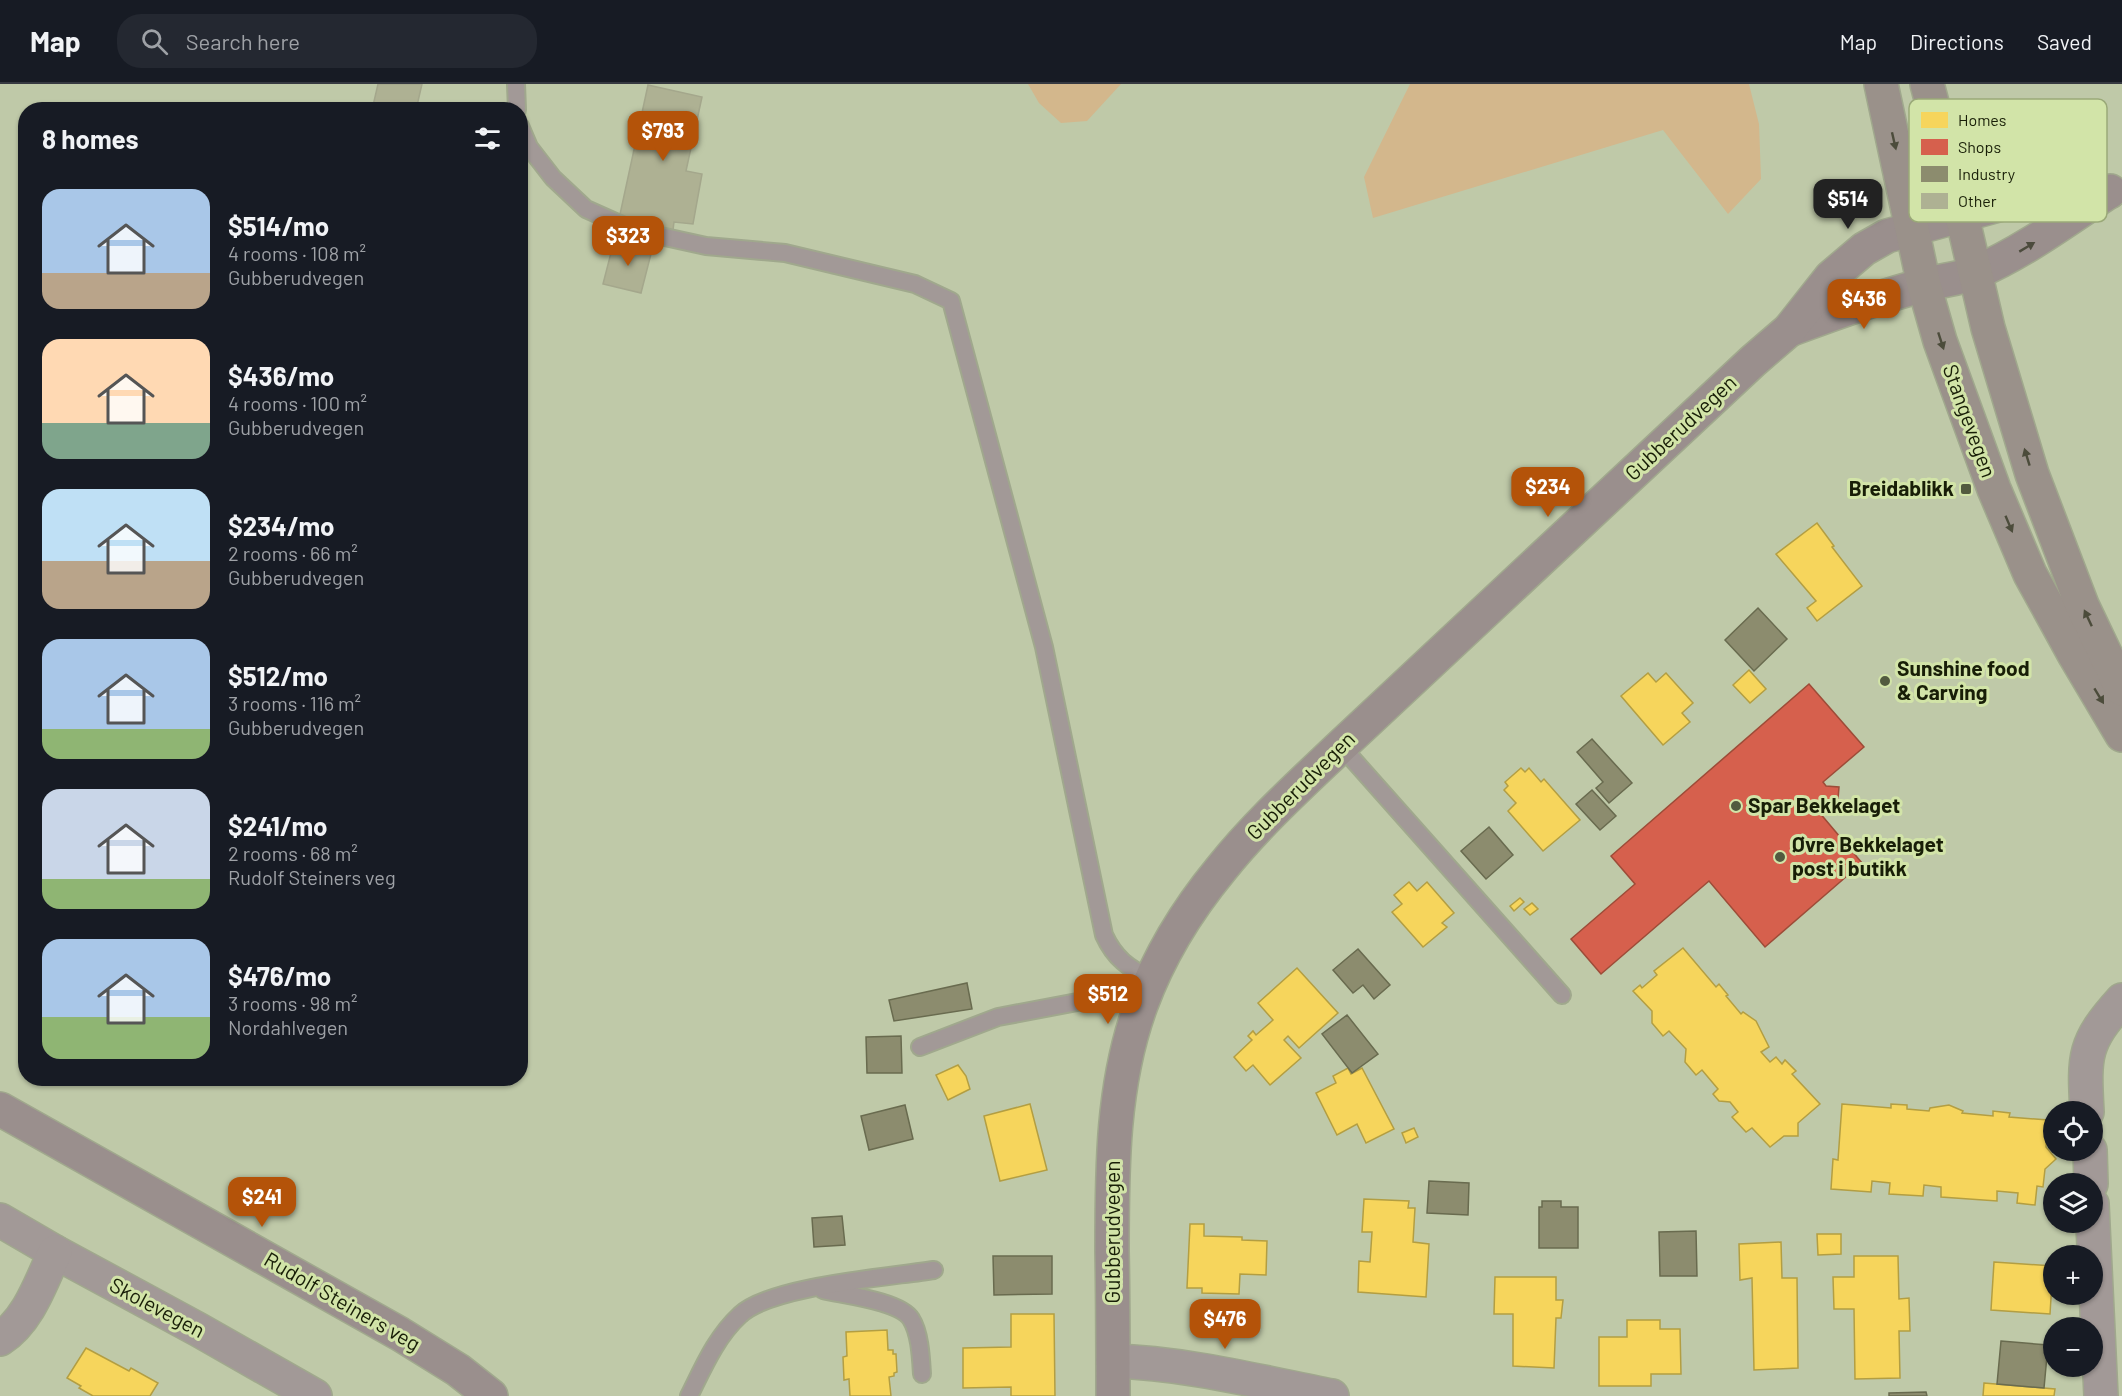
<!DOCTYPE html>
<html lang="en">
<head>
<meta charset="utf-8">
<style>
  body { margin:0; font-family:Barlow,sans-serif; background:#242831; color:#f1f3f6; height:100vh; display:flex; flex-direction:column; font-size:22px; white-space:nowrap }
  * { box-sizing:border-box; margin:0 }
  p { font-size:20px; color:#9ea1a6 }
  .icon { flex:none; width:33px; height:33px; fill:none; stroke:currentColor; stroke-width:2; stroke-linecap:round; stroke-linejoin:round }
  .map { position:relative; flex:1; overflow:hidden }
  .sheet { position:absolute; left:18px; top:18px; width:510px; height:984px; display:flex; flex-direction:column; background:#171b24; border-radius:24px; box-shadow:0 2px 4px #0004 }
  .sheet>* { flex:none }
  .fabs { position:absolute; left:2043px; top:1017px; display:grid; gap:12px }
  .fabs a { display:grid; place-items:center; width:60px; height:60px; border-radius:50%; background:#171b24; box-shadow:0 2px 4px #0004; font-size:30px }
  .price { position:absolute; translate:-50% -51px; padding:0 14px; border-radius:12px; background:#b45309; color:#fff; font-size:20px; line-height:39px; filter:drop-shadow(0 2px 3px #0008) }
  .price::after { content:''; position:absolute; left:50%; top:36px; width:18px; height:14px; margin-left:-9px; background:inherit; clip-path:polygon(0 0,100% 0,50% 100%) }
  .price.current { background:#222; color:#fff }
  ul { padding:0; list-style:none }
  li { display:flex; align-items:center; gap:18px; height:150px; padding:0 24px }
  li span { display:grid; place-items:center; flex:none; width:168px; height:120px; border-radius:18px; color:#555 }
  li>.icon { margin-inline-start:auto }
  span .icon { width:72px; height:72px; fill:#fffc; stroke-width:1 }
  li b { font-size:26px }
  h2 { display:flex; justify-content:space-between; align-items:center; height:72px; padding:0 24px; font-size:26px }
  header { display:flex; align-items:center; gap:36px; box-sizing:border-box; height:84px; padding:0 30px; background:#171b24; border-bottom:2px solid #363941 }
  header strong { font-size:28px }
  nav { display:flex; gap:33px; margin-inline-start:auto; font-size:21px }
  .search { width:420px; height:54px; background:#242831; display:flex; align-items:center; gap:15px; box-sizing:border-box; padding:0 21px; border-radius:24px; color:#9ea1a6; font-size:22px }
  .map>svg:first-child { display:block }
  .green { fill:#d3b78c }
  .homes { fill:#f6d55c; stroke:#b39e42; stroke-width:1.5 }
  .shops { fill:#d6604d; stroke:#9d4c38; stroke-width:1.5 }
  .industry { fill:#8c8c6e; stroke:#696b4f; stroke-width:1.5 }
  .building { fill:#aeb193; stroke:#a4a78c; stroke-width:1.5 }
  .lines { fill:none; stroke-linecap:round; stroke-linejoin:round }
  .lane-casing { stroke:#a0a88d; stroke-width:20 }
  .street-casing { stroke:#a0a88d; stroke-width:36 }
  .secondary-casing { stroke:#a0a88d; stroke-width:36 }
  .primary-casing { stroke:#a0a88d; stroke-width:36 }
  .lane { stroke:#a29997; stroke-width:16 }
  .street { stroke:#a29997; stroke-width:33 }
  .secondary { stroke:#9a8f8d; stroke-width:33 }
  .primary { stroke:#9a918a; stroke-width:33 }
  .oneway { fill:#4c4c3b }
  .oneway2 { fill:#4c4b3d }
  .poi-dot { fill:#525a3f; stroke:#d2e4a8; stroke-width:2 }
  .labels { text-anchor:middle; stroke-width:6; stroke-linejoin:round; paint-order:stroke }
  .street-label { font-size:21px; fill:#181e07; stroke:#d2e4a8 }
  .poi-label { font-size:21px; font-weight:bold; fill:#181e07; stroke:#d2e4a8; text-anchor:start }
  .key { fill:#d2e4a8; stroke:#9aa978; stroke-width:1.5 }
  .key-label { font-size:16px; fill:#181e07 }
</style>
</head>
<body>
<header>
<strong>Map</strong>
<div class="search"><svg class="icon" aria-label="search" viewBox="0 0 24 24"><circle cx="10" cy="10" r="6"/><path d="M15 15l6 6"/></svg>Search here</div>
<nav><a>Map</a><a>Directions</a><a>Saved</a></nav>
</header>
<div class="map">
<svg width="2122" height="1312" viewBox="0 0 2122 1312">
  <rect width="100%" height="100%" fill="#bfc9a8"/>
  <g class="green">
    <polygon points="1028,0 1121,0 1087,37 1061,39 1039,19"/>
    <polygon points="1410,0 1749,0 1759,40 1761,95 1728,130 1663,46 1373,134 1364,93"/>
  </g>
  <g class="homes">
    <polygon points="1817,439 1834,462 1832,463 1862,502 1817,537 1807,524 1816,517 1776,470"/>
    <polygon points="1749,586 1766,605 1750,619 1733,601"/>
    <polygon points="1648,589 1656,598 1666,589 1693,619 1682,629 1690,638 1663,661 1621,612"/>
    <polygon points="1521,684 1525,688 1529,684 1541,698 1544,695 1580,736 1543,767 1508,727 1516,719 1504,706 1508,702 1505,698"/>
    <polygon points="1409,798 1417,807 1427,798 1454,829 1442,839 1447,843 1423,863 1392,828 1402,820 1394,811"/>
    <polygon points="1520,814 1524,818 1514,827 1510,822"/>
    <polygon points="1532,819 1538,825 1530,831 1524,825"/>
    <polygon points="1683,864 1716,903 1719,900 1728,911 1726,912 1741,930 1743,928 1756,937 1769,963 1761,968 1770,978 1776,973 1782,980 1785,976 1796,987 1792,990 1820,1020 1798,1039 1798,1052 1784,1052 1770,1063 1752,1044 1746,1048 1732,1033 1738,1028 1730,1018 1719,1017 1713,1010 1718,1005 1702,986 1696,991 1685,978 1686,965 1669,947 1663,952 1652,939 1652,927 1633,907 1640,901 1642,904 1657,891 1654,887"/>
    <polygon points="1297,884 1338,929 1299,964 1288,952 1284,956 1301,974 1270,1001 1253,981 1246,987 1234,973 1252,956 1248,952 1253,947 1256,951 1273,936 1258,919"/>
    <polygon points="958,981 966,992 970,1005 948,1016 936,991"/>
    <polygon points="1348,984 1351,990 1362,984 1394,1045 1366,1059 1357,1040 1337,1051 1316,1009 1336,999 1333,992"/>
    <polygon points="1030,1020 1047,1086 1000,1097 984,1032"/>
    <polygon points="1842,1020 1891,1024 1891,1020 1907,1021 1907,1025 1929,1027 1930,1024 1949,1021 1963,1027 1962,1029 1993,1032 1993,1027 2010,1029 2009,1033 2048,1036 2046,1063 2056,1075 2045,1085 2043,1103 2037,1102 2035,1121 2017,1119 2018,1109 1997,1107 1997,1117 1941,1113 1941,1103 1924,1101 1923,1112 1889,1110 1890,1099 1872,1097 1871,1108 1831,1105 1833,1075 1838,1076"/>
    <polygon points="1414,1044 1418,1053 1406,1059 1402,1049"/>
    <polygon points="1364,1115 1409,1117 1408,1124 1415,1124 1413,1158 1429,1160 1426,1213 1358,1208 1359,1177 1370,1178 1372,1148 1362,1148"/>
    <polygon points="1190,1140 1204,1140 1204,1152 1242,1153 1242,1156 1267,1157 1266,1191 1240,1190 1239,1210 1202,1209 1202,1204 1187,1204"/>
    <polygon points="1817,1150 1841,1150 1841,1170 1818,1171"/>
    <polygon points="1781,1158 1782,1194 1797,1194 1798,1284 1754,1286 1752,1194 1740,1196 1739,1160"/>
    <polygon points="1854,1172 1898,1172 1899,1215 1909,1214 1910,1247 1899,1247 1900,1294 1855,1295 1854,1225 1834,1225 1833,1193 1854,1193"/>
    <polygon points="1994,1178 2053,1182 2050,1230 1991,1226"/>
    <polygon points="1495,1193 1556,1193 1556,1216 1563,1216 1561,1234 1556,1234 1554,1284 1513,1282 1513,1230 1494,1230"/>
    <polygon points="1011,1230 1054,1230 1055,1312 1011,1312 1011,1303 963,1304 963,1264 1011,1263"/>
    <polygon points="1627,1236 1660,1236 1660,1245 1680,1245 1681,1290 1651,1290 1651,1302 1599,1302 1599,1253 1627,1253"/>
    <polygon points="887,1246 888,1266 893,1266 893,1270 896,1270 897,1288 894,1289 894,1292 889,1293 891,1312 850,1312 849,1295 844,1296 843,1273 847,1272 846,1248"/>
    <polygon points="86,1264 129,1287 131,1284 158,1299 150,1312 93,1312 79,1304 81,1302 67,1294"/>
    <polygon points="1984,1299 2055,1305 2054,1312 1983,1312"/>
  </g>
  <polygon class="shops" points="1809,600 1864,663 1823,698 1826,702 1839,703 1838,715 1837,725 1824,724 1819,728 1862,779 1765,863 1709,797 1601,890 1571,855 1635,800 1611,772"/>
  <g class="industry">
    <polygon points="1758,524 1787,555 1754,587 1725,556"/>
    <polygon points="1592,655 1632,699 1609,719 1596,704 1603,698 1577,668"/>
    <polygon points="1592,706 1616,732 1600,746 1576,720"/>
    <polygon points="1489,743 1513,771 1486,795 1461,767"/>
    <polygon points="1358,865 1390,901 1374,915 1363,901 1353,909 1333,886"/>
    <polygon points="967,899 972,925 894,937 889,916"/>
    <polygon points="1347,931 1378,970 1352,989 1322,950"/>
    <polygon points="901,952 902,989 867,989 866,953"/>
    <polygon points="905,1021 913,1055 869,1066 861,1032"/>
    <polygon points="1429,1097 1469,1099 1468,1131 1427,1129"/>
    <polygon points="1542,1117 1561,1117 1561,1123 1578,1123 1578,1164 1539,1164 1539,1123 1542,1123"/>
    <polygon points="842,1132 845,1161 814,1163 812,1134"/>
    <polygon points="1696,1147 1697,1192 1660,1192 1659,1148"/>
    <polygon points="993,1172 1052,1172 1052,1210 994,1211"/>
    <polygon points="2001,1257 2048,1261 2044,1304 1997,1300"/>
    <polygon points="1926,1308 1927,1312 1889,1312 1889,1309"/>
  </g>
  <g class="building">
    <polygon points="378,0 422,0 416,26 372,26"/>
    <polygon points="648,1 702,13 686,87 702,90 693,140 674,138 673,146 619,135"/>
    <polygon points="614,157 652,166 641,209 603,200"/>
  </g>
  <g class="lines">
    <g class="lane-casing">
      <g id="lane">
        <polyline points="516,0 517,26"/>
        <path d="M 520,42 L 529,63 L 553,94 L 586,125 L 633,146 L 706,162 L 785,169 L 915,200 L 951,217 L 1044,563 L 1104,851 C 1115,875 1128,883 1151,896"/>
        <polyline points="1341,662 1562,911"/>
        <polyline points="920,963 998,933 1093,915 1111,915 1141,921"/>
        <path d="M 823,1206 C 844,1211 900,1217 911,1235 C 920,1249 921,1274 922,1290"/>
        <path d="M 689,1312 C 703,1284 716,1253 740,1231 C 770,1202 890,1193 934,1186"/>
      </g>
    </g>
    <g class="street-casing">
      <g id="street">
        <path d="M 2087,1028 C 2084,972 2083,959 2122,916"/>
        <polyline points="2090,1066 2091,1100"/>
        <polyline points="2092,1120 2101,1312"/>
        <polyline points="0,1136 55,1168 199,1246 315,1312"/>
        <path d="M 0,1255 C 29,1236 41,1198 55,1168"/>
        <path d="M 1113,1277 C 1186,1279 1260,1298 1332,1312"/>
      </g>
    </g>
    <g class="secondary-casing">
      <g id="secondary">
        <path d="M 1789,246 C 1834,229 1878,213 1924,201 C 1941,196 1961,195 1977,188 C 2025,167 2066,136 2110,107"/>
        <polyline points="0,1025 400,1250 458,1286 491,1312"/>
        <path d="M 1113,1312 C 1113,1264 1113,1215 1112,1167 C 1112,1084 1112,1000 1141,921 C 1159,872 1188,825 1221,785 C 1257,740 1300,701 1341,662 L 1753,277 L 1789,246 L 1831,193 L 1864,165 L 1887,152 L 2002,120 L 2039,113 L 2109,108"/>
      </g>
    </g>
    <g class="primary-casing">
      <g id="primary">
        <polyline points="1881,0 1924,201 1940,257 1994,405 2030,490 2074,570 2122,651"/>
        <polyline points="1927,0 1962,132 1988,244 2032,390 2082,521 2122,605"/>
      </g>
    </g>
    <use href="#lane" class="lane"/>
    <use href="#street" class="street"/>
    <use href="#secondary" class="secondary"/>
    <use href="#primary" class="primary"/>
  </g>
  <defs><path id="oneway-solid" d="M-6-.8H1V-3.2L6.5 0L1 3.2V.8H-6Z" transform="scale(1.5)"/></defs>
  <g class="oneway">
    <use href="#oneway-solid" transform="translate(1894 57) rotate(77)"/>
    <use href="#oneway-solid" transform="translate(1941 257) rotate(72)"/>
    <use href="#oneway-solid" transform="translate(2027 373) rotate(-107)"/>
    <use href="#oneway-solid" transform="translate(2009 440) rotate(67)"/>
    <use href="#oneway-solid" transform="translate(2088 534) rotate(-115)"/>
    <use href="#oneway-solid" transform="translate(2099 612) rotate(59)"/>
  </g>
  <use class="oneway2" href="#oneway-solid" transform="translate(2027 163) rotate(-31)"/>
  <g class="poi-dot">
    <rect x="1960" y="399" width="12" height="12" rx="3"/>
    <circle cx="1885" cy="597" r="6"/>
    <circle cx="1736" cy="722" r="6"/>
    <circle cx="1780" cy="773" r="6"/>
  </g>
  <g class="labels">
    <g class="street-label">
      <text transform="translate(1969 337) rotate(70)" y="7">Stangevegen</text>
      <text transform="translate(1681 344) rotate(-43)" y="7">Gubberudvegen</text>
      <text transform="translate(1301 702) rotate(-45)" y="7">Gubberudvegen</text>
      <text transform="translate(1113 1148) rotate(-90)" y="7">Gubberudvegen</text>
      <text transform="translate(342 1218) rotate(30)" y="7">Rudolf Steiners veg</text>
      <text transform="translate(157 1224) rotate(28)" y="7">Skolevegen</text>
    </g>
    <g class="poi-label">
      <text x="1954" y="412" text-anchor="end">Breidablikk</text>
      <text x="1897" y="592">Sunshine food<tspan x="1897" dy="24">&amp; Carving</tspan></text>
      <text x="1748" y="729">Spar Bekkelaget</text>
      <text x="1792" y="768">Øvre Bekkelaget<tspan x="1792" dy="24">post i butikk</tspan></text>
    </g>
  </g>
  <rect x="1909" y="15" width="198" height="123" rx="9" class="key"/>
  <rect x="1921" y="28" width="27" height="16" fill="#f6d55c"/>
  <rect x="1921" y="55" width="27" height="16" fill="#d6604d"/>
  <rect x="1921" y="82" width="27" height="16" fill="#8c8c6e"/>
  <rect x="1921" y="109" width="27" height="16" fill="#aeb193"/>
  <g class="key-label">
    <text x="1958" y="42">Homes</text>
    <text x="1958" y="69">Shops</text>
    <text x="1958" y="96">Industry</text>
    <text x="1958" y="123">Other</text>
  </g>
</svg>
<div class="fabs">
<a><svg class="icon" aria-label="locate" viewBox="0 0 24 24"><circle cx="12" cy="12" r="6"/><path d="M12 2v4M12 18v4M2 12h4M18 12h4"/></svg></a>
<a><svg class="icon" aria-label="layers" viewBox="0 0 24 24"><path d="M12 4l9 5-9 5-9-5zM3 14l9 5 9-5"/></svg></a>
<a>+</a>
<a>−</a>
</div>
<b class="price" style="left:663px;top:78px">$793</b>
<b class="price current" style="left:1848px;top:146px">$514</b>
<b class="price" style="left:628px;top:183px">$323</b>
<b class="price" style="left:1864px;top:246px">$436</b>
<b class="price" style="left:1548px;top:434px">$234</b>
<b class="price" style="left:1108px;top:941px">$512</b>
<b class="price" style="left:262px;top:1144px">$241</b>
<b class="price" style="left:1225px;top:1266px">$476</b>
<section class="sheet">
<h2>8 homes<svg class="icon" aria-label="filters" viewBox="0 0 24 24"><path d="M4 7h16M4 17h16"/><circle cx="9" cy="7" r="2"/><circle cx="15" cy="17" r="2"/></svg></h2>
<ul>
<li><span style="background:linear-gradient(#a9c7e8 70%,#b9a48a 0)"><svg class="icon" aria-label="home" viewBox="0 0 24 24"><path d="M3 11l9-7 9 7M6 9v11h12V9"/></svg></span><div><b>$514/mo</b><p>4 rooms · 108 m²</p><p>Gubberudvegen</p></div></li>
<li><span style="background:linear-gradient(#ffd9b3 70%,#7fa58c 0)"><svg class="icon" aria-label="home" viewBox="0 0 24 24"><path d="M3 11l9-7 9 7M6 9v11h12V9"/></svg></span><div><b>$436/mo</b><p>4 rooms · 100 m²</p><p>Gubberudvegen</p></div></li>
<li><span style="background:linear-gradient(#bfe0f5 60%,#b9a48a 0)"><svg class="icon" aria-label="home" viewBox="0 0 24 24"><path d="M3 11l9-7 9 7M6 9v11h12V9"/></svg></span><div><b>$234/mo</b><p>2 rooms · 66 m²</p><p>Gubberudvegen</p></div></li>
<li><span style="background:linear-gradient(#a9c7e8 75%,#8fb573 0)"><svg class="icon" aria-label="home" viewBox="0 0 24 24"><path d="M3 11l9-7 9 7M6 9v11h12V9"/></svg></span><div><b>$512/mo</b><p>3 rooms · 116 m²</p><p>Gubberudvegen</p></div></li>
<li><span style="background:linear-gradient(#c9d6e8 75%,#8fb573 0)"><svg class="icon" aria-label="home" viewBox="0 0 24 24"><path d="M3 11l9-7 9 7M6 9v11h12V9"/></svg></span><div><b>$241/mo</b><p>2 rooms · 68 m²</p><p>Rudolf Steiners veg</p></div></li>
<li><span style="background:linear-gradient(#a9c7e8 65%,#8fb573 0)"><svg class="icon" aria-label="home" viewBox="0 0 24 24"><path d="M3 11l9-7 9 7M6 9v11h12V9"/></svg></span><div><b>$476/mo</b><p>3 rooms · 98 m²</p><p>Nordahlvegen</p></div></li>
</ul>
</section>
</div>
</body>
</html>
